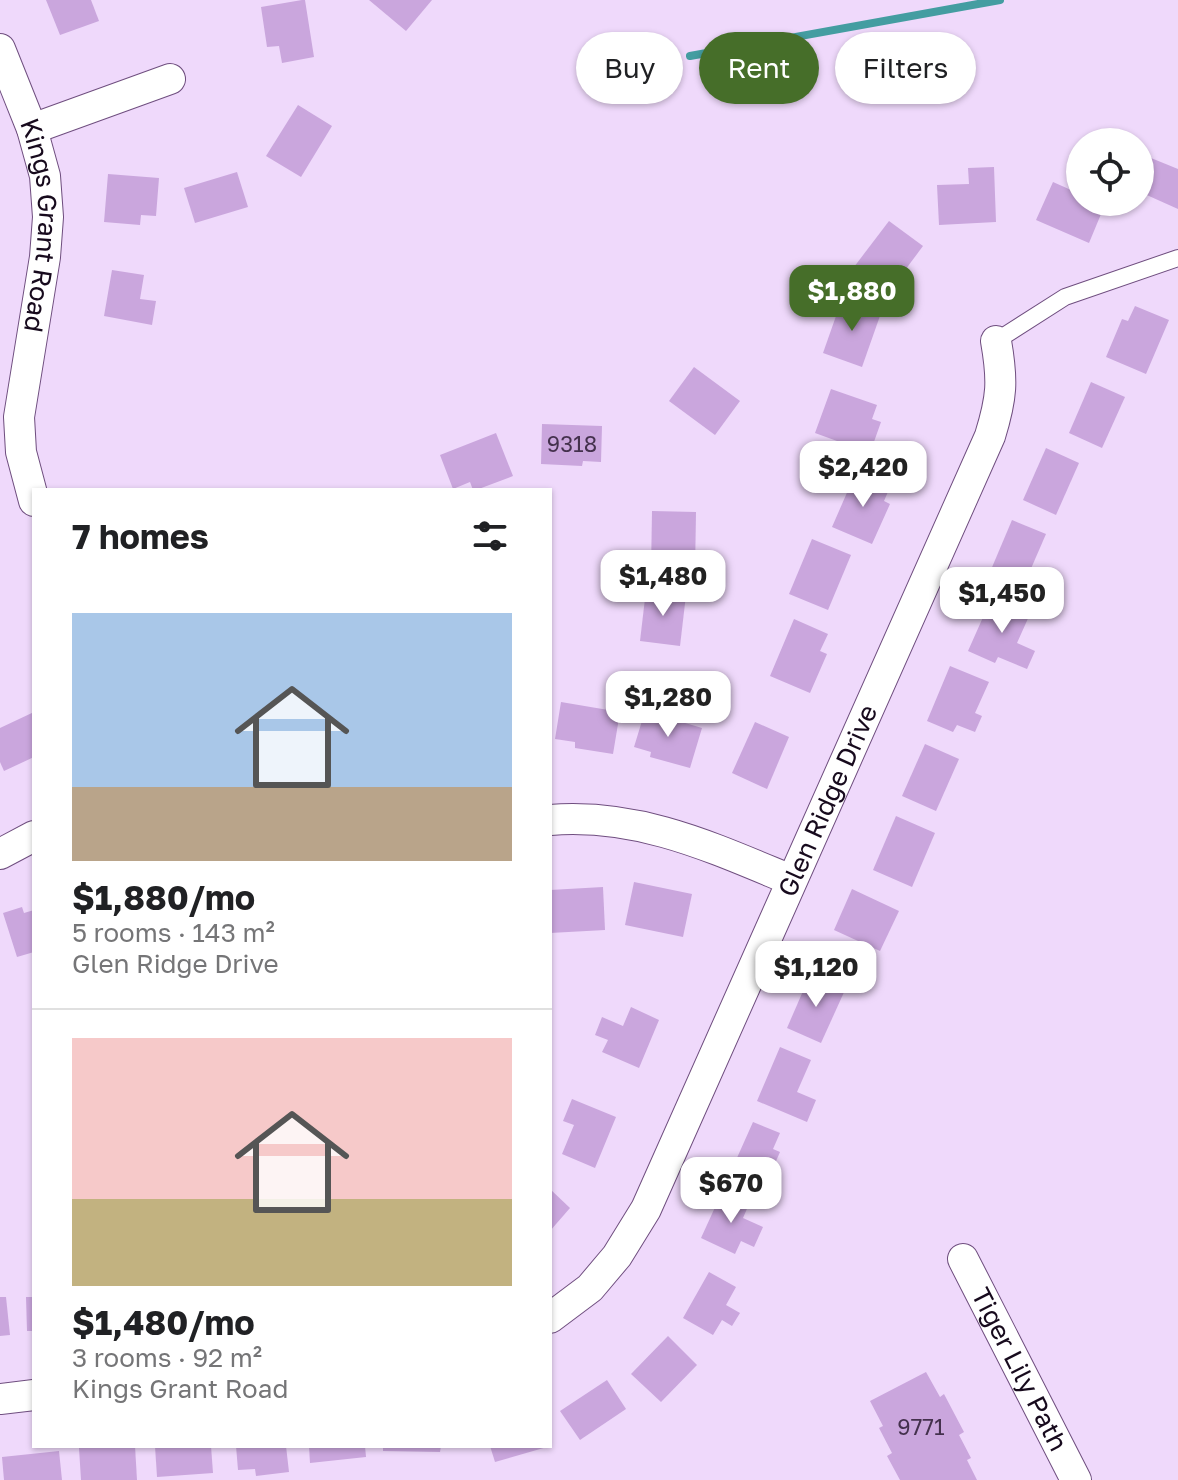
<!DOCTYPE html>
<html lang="en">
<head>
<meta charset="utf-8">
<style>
  body { margin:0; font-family:"Golos Text",sans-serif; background:#f6f6f6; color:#202124; height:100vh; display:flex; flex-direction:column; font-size:30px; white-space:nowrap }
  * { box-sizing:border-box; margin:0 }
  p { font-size:26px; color:#757577 }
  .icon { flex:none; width:44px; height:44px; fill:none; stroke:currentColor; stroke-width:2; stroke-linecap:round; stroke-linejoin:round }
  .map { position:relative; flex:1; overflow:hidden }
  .drawer { position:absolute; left:32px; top:488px; width:520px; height:960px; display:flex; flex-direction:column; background:#fff; border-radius:0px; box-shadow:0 2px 6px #0004 }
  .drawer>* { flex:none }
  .banner { position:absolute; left:576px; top:32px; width:482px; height:72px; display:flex; gap:16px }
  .controls { position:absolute; left:1066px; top:128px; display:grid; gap:16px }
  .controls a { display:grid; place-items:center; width:88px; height:88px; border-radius:50%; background:#fff; box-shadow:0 2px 6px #0004; font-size:40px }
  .price { position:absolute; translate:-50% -68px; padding:0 18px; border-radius:16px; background:#fff; color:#222; font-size:26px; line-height:52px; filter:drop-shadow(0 2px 4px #0008) }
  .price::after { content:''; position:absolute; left:50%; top:48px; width:24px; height:18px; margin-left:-12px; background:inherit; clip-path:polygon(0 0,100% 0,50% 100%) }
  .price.on { background:#466e29; color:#fff }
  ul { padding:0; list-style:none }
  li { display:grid; align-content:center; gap:16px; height:424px; padding:0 40px }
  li+li { border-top:2px solid #e0e0e0 }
  li span { display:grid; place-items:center; height:248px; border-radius:0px; color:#555 }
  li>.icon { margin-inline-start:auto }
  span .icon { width:144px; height:144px; fill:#fffc; stroke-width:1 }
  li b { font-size:34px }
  h2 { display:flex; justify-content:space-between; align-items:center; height:96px; padding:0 40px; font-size:34px }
  .tag { padding:0 28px; border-radius:36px; background:#fff; box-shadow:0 2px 6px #0004; font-size:28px; line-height:72px }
  .tag.on { background:#466e29; color:#fff }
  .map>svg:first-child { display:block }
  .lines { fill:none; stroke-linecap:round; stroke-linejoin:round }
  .stream { stroke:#449da1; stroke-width:8 }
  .building { fill:#caa6dd }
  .service-casing { stroke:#6f4e7f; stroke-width:18 }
  .minor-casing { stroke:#6f4e7f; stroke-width:32 }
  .service { stroke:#fff; stroke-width:16 }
  .minor { stroke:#fff; stroke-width:30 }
  .labels { text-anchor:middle; stroke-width:7; stroke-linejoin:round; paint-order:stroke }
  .number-label { font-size:22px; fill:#44314d }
  .street-label { font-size:26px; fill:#170a1d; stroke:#f4edf8 }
</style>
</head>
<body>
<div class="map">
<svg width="1178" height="1480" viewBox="0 0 1178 1480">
  <rect width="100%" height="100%" fill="#efd9fb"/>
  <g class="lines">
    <polyline class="stream" points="690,56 1000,0"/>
  </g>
  <g class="building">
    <polygon points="46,0 91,0 99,21 60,35"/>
    <polygon points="302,0 305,0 314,57 282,63 279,46 267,47 261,7"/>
    <polygon points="369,0 432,0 406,31"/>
    <polygon points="298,105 332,126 301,177 266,156"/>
    <polygon points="1151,158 1178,169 1178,209 1140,192 1140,182"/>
    <polygon points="994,167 996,222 939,225 937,185 969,184 968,168"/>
    <polygon points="237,172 248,207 195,223 184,188"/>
    <polygon points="108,174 159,178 156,216 141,215 140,225 104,222"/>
    <polygon points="1053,182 1080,194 1080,202 1106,202 1089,243 1036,220"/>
    <polygon points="889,221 923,246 888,293 854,267"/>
    <polygon points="112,270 144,275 140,299 156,301 152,325 104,316"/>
    <polygon points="842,299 881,313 862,367 823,353"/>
    <polygon points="1135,306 1169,320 1146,374 1106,357 1122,319 1128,321"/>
    <polygon points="694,367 740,401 715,435 669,401"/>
    <polygon points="1091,382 1125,397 1102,448 1069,433"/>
    <polygon points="831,389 877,405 872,419 881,422 870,453 815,433"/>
    <polygon points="542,424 602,426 601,462 583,461 582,466 541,464"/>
    <polygon points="496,433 513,476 476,490 473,490 470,482 453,489 440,455"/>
    <polygon points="1046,448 1079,463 1056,515 1023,500"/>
    <polygon points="856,472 890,487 884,501 890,504 872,544 832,527"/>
    <polygon points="652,511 696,512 695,572 651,571"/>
    <polygon points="1012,520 1046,534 1023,587 990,572"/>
    <polygon points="812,539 851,555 828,610 789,594"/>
    <polygon points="646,590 686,595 680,646 640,641"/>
    <polygon points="992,597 1030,614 1017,643 1035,651 1027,669 998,657 995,663 968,651"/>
    <polygon points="794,619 828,634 820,651 827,654 810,693 770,676"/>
    <polygon points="950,666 989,682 975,713 982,716 975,732 957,725 953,732 927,721"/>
    <polygon points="561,702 620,712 613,754 575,748 575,742 555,739"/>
    <polygon points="645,711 702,728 690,768 650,757 651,752 634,747"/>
    <polygon points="34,712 34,757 4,771 0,762 0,728"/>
    <polygon points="755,722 789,737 767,789 732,773"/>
    <polygon points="925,744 959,759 936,811 902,796"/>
    <polygon points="896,816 935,833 912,887 873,870"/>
    <polygon points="634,882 692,894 683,937 625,925"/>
    <polygon points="603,887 605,930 550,933 550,890"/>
    <polygon points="852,889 899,911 880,951 834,930"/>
    <polygon points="22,907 24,913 34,910 34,952 17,957 3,913"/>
    <polygon points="810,975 845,990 821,1043 787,1028"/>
    <polygon points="631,1007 659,1020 639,1068 602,1052 608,1040 595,1035 602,1017 623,1026"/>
    <polygon points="780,1047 811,1060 797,1092 816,1100 807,1122 757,1101"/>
    <polygon points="572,1099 616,1117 595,1168 562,1154 574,1125 563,1121"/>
    <polygon points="753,1122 780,1133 773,1149 780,1152 766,1184 732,1169"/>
    <polygon points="550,1189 570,1208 550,1231"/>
    <polygon points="722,1192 749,1204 743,1218 763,1227 754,1247 741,1241 735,1254 701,1238"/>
    <polygon points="709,1272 736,1287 726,1305 740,1313 732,1326 722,1320 713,1335 683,1318"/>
    <polygon points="0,1297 6,1297 10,1335 0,1336"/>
    <polygon points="26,1297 34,1297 34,1331 27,1331"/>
    <polygon points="668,1336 697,1365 661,1402 631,1374"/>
    <polygon points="926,1372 940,1397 944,1394 964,1432 959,1435 971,1458 967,1460 977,1480 900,1480 887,1456 892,1453 879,1428 883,1426 870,1401"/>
    <polygon points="607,1380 626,1409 580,1440 560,1411"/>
    <polygon points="135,1446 137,1480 81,1480 79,1448"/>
    <polygon points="155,1446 211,1446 213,1473 157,1477"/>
    <polygon points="236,1446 286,1446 289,1472 256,1476 255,1469 238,1470"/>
    <polygon points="309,1446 365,1446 366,1457 310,1463"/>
    <polygon points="383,1446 441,1446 440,1452 383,1451"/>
    <polygon points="490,1446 547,1446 547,1447 495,1462"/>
    <polygon points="59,1451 62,1480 4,1480 2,1457"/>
  </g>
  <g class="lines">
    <g class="service-casing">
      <polyline id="service" points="996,341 1065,297 1178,258"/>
    </g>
    <g class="minor-casing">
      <g id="minor">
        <path id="s1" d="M 0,49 L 32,129 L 45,176 L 48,217 L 45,257 L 19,417 L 21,452 L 34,501"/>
        <polyline points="32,129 170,79"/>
        <path d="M 550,820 C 639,813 711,847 791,880"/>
        <polyline points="0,854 34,836"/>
        <path id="s2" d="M 963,1259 L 1076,1480"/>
        <path id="s3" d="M 550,1318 L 590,1288 L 617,1256 L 646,1209 L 990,436 C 1002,397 1003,381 996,341"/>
        <polyline points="0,1399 34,1395"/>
      </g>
    </g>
    <use href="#service" class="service"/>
    <use href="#minor" class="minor"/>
  </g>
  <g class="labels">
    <g class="number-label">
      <text x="572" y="452">9318</text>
      <text x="921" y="1435">9771</text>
    </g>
    <g class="street-label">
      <text dy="9" stroke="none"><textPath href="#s1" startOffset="184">Kings Grant Road</textPath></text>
      <text dy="9" stroke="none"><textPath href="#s3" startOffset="594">Glen Ridge Drive</textPath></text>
      <text dy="9" stroke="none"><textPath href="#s2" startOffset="124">Tiger Lily Path</textPath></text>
    </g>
  </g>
</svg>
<div class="controls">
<a><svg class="icon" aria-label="locate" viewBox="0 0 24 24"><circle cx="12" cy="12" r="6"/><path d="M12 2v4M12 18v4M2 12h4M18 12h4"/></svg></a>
</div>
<b class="price on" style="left:852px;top:333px">$1,880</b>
<b class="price" style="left:863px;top:509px">$2,420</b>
<b class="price" style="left:663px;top:618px">$1,480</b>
<b class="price" style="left:1002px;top:635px">$1,450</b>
<b class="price" style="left:668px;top:739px">$1,280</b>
<b class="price" style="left:816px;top:1009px">$1,120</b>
<b class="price" style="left:731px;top:1225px">$670</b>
<div class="banner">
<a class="tag">Buy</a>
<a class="tag on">Rent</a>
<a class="tag">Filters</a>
</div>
<section class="drawer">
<h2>7 homes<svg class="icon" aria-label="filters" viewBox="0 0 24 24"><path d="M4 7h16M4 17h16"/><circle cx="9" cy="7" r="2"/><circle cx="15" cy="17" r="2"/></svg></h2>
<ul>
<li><span style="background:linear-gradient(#a9c7e8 70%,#b9a48a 0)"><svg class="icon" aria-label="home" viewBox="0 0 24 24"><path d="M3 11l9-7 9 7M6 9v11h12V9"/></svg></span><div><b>$1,880/mo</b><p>5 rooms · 143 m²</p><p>Glen Ridge Drive</p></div></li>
<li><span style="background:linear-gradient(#f6c9c9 65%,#c2b280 0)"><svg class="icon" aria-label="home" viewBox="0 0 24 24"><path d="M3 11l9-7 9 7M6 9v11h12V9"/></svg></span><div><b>$1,480/mo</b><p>3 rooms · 92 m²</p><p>Kings Grant Road</p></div></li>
</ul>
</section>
</div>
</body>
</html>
